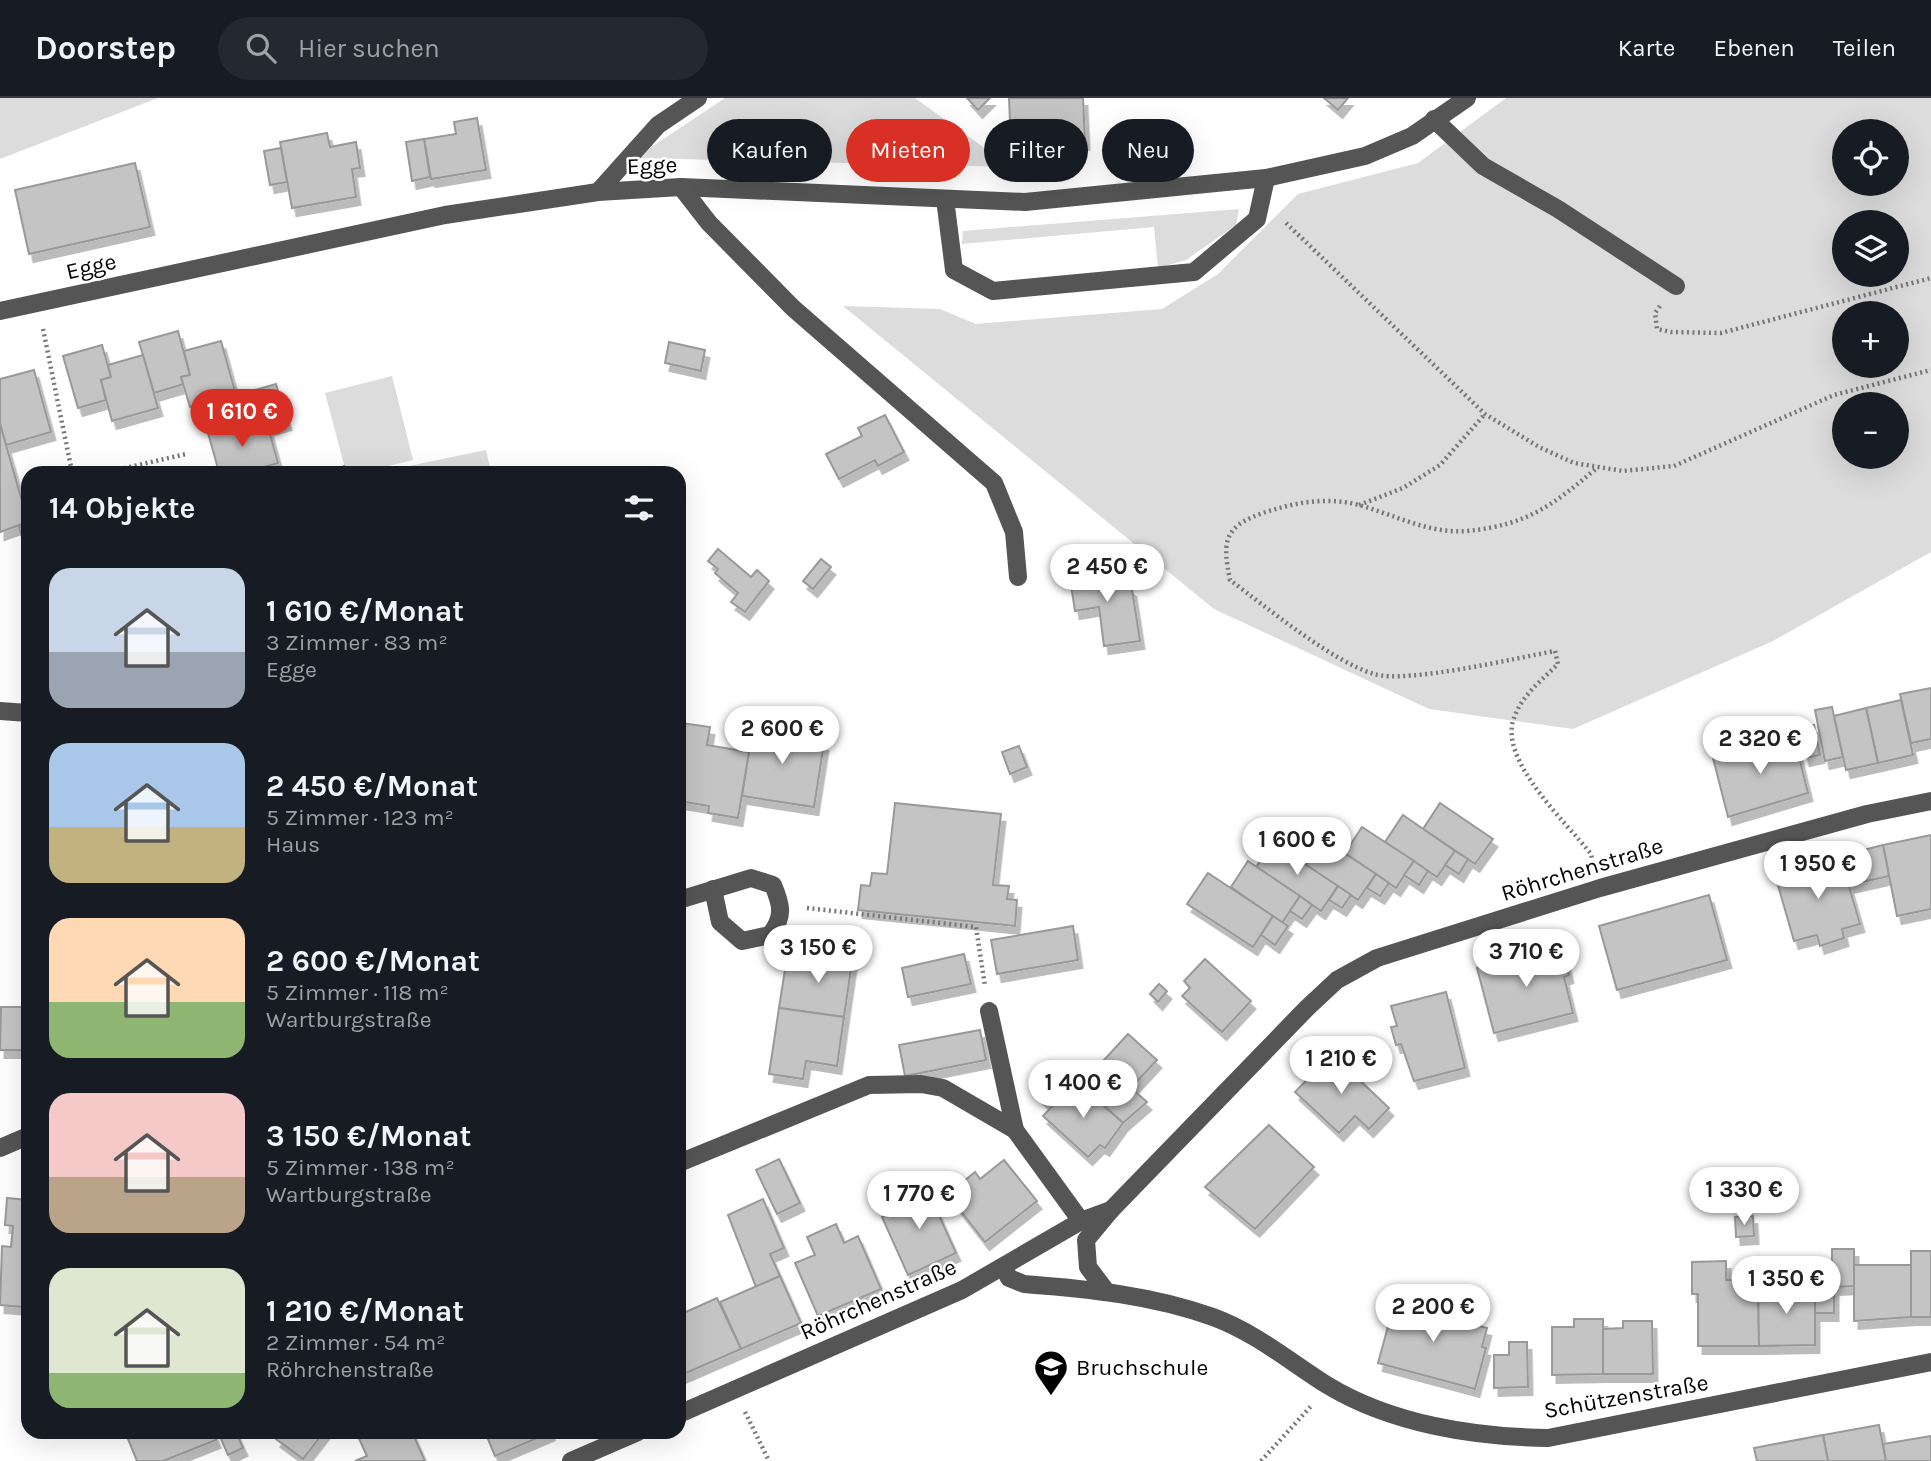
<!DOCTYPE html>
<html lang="de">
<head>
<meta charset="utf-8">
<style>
  body { margin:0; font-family:Karla,sans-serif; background:#242831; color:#f1f3f6; height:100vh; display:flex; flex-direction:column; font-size:26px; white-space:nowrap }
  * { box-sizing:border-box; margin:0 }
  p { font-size:23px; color:#9ea1a6 }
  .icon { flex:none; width:38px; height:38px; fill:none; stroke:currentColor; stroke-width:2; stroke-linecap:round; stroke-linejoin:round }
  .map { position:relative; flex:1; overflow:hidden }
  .details { position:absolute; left:21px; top:368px; width:665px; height:973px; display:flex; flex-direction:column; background:#171b24; border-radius:21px; box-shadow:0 7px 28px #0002 }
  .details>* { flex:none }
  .top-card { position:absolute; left:707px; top:21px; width:665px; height:63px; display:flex; gap:14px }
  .buttons { position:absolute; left:1832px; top:21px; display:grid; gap:14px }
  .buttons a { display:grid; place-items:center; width:77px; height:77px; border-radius:50%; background:#171b24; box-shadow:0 7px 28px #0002; font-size:35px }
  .price { position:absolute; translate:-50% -60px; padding:0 16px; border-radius:24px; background:#fff; color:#222; font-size:23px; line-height:46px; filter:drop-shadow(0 2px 4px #0008) }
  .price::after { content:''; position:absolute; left:50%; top:42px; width:21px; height:16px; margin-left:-10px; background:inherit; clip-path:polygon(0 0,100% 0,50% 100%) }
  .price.on { background:#d93025; color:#fff }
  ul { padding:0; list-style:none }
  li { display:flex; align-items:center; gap:21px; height:175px; padding:0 28px }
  li span { display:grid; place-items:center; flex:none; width:196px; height:140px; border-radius:21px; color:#555 }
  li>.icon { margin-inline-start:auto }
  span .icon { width:84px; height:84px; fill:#fffc; stroke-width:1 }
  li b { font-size:30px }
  h2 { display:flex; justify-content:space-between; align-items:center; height:84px; padding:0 28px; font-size:30px }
  .pill { padding:0 24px; border-radius:32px; background:#171b24; box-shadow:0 7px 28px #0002; font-size:24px; line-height:63px }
  .pill.on { background:#d93025; color:#fff }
  header { display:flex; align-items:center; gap:42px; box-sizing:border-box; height:98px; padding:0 35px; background:#171b24; border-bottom:2px solid #363941 }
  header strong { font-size:33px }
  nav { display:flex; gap:38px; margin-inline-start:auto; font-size:24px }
  .search { width:490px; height:63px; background:#242831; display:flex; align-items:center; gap:18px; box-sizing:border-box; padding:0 24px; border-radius:38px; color:#9ea1a6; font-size:26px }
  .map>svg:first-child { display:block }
  .green { fill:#dcdcdc; fill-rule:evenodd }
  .building { fill:#c4c4c4; stroke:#999; stroke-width:2; filter:url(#shadow) }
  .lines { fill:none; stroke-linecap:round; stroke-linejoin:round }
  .path { stroke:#777; stroke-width:4.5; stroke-dasharray:2 3.5; stroke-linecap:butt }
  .minor { stroke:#555; stroke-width:18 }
  .labels { text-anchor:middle; stroke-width:5; stroke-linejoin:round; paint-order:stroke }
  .street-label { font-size:23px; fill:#000; stroke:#fff }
  .poi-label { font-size:23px; fill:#000; stroke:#fff; text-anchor:start }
</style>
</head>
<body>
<header>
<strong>Doorstep</strong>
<div class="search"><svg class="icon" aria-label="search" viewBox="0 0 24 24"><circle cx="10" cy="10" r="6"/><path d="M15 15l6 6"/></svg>Hier suchen</div>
<nav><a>Karte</a><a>Ebenen</a><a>Teilen</a></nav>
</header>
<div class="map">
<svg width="1931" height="1363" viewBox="0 0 1931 1363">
  <defs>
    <filter id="shadow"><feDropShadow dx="4.5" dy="8" stdDeviation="0" flood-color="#0004"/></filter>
  </defs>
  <rect width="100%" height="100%" fill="#fff"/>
  <g class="green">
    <polygon points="0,0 158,0 0,61"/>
    <polygon points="725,0 915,0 1011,69 635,60"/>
    <path d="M 1506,0 L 1931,0 L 1931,454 L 1773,543 L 1573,631 L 1429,611 L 1214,511 L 843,208 L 940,211 L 976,226 L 1162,211 L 1218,176 L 1298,96 L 1418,65 ZM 1844,33 L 1897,33 L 1897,86 L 1844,86 ZM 1844,124 L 1897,124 L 1897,177 L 1844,177 ZM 1844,215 L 1897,215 L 1897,268 L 1844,268 ZM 1844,306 L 1897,306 L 1897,359 L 1844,359 Z"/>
    <polygon points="1239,111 1236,127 1186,162 1158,170 1154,129 962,146 963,133"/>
    <polygon points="392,278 413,362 364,374 346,374 325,295"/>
    <polygon points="486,352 491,374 380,374"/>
  </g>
  <g class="building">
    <polygon points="967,0 990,0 978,12"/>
    <polygon points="1009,0 1083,0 1085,44 1011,48"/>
    <polygon points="1324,0 1348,0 1338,12"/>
    <polygon points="477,20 486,72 431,81 424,41 456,36 454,24"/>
    <polygon points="327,35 330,49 356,44 360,70 352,71 356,99 292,110 280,44"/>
    <polygon points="424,41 430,79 412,83 406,44"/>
    <polygon points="281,50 287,84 270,87 264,53"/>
    <polygon points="135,65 150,129 29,156 15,92"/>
    <polygon points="178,233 190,277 181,279 184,286 154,295 139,244"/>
    <polygon points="221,243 236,297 190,309 181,279 190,277 184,253"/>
    <polygon points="669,244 705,252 701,273 665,265"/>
    <polygon points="102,247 111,279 101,282 106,302 78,310 63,258"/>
    <polygon points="143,257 158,310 112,323 101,282 111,279 108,267"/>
    <polygon points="34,272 51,334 6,347 0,326 0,281"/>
    <polygon points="276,286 287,324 249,335 246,325 231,329 223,301"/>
    <polygon points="885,317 904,354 878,368 875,362 839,381 826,356 862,338 858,330"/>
    <polygon points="246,325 249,335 268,329 278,365 246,374 219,374 208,335"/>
    <polygon points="0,326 28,424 0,434"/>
    <polygon points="28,427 28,460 19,429"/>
    <polygon points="718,451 751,479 757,472 769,483 745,514 731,504 738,495 715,475 718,471 708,463"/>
    <polygon points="821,461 831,469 813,491 803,483"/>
    <polygon points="1099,469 1132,491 1140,543 1104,548 1099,509 1075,513 1069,474"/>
    <polygon points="1931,590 1931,641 1911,645 1900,596"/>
    <polygon points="1901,602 1913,657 1878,665 1866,610"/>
    <polygon points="1832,609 1843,659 1825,663 1815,612"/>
    <polygon points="1866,610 1878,665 1846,672 1834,618"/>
    <polygon points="754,619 784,624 782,638 824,645 814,709 742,698"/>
    <polygon points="681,625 710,629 707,647 749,654 738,720 708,715 709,708 679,703"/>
    <polygon points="1814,627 1820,657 1805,660 1799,630"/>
    <polygon points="1794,639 1808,695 1728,719 1713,660"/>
    <polygon points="1019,648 1027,669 1010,676 1002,654"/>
    <polygon points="895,705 1001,716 993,787 1009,788 1007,801 1017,802 1015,828 858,812 861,787 870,788 872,775 887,776"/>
    <polygon points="1440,705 1493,741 1475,766 1423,731"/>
    <polygon points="1403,717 1455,753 1437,779 1385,744"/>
    <polygon points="1362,729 1414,763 1396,790 1345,755"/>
    <polygon points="1931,737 1931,811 1897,818 1883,747"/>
    <polygon points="1323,741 1376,776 1358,802 1306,767"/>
    <polygon points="1273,745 1338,788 1321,813 1256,769"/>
    <polygon points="1883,747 1889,778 1849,787 1840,758"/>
    <polygon points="1455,753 1468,761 1459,776 1445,767"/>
    <polygon points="1840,758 1860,826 1842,831 1844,840 1820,848 1817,837 1794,843 1775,777"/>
    <polygon points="1248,763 1300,798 1282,825 1231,789"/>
    <polygon points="1414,763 1428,773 1419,787 1404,777"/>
    <polygon points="1208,775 1273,818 1253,849 1187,806"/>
    <polygon points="1376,776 1389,785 1380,798 1367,790"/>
    <polygon points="1338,788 1351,797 1342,810 1329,802"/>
    <polygon points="1709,797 1727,862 1617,892 1599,828"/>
    <polygon points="1300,798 1312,807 1302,821 1290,813"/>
    <polygon points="1273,818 1288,828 1275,847 1261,837"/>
    <polygon points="1073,828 1078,862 997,876 991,842"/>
    <polygon points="1562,848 1569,877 1564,879 1573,915 1494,935 1477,870"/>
    <polygon points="819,852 853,857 844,919 779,910 786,865 817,870"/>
    <polygon points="964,856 971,886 908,899 902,870"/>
    <polygon points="1205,861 1251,903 1222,934 1182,898 1190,890 1184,883"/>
    <polygon points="1159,886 1167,893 1158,904 1150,896"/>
    <polygon points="1446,894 1465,970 1414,983 1401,946 1396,947 1391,929 1397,928 1391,908"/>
    <polygon points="1,909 28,909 28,952 0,952"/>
    <polygon points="779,910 844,919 837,968 806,963 803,981 769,976"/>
    <polygon points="980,932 986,962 905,978 899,947"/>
    <polygon points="1128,936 1157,962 1131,990 1147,1004 1123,1025 1081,987"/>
    <polygon points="1332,956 1389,1010 1369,1031 1355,1018 1339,1035 1295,994"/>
    <polygon points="1053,971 1065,982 1045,1004 1033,993"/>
    <polygon points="1076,983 1123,1025 1105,1050 1100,1047 1088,1059 1043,1018"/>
    <polygon points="1269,1027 1314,1069 1255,1131 1205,1089"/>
    <polygon points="779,1061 800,1105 777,1116 756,1072"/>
    <polygon points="1004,1062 1037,1103 985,1144 952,1102 963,1094 958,1088 975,1074 980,1081"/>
    <polygon points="924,1084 956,1155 908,1177 882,1119 906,1109 900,1095"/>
    <polygon points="7,1100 28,1102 28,1207 23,1209 0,1207 2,1148 11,1149 13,1128 5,1127"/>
    <polygon points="763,1101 784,1150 770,1156 780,1178 756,1189 728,1117"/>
    <polygon points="1753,1118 1754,1138 1736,1139 1735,1119"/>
    <polygon points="836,1126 844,1145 858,1138 881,1191 818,1218 795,1165 815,1157 807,1139"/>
    <polygon points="1832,1151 1854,1151 1854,1188 1834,1189 1834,1215 1815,1215 1815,1177 1832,1177"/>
    <rect x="1911" y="1153" width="20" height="66"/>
    <polygon points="1726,1163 1726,1182 1758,1182 1759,1248 1698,1248 1698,1196 1692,1196 1692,1164"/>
    <polygon points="1854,1167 1911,1167 1911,1219 1854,1223"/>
    <polygon points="780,1178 801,1225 741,1251 720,1204"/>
    <polygon points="1779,1181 1779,1192 1815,1192 1815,1247 1759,1248 1758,1182"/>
    <polygon points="1396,1199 1435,1209 1434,1216 1487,1230 1482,1249 1486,1250 1475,1291 1378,1265"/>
    <polygon points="717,1200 741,1251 679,1278 679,1217"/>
    <polygon points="1574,1221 1603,1221 1603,1276 1552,1277 1552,1229 1574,1229"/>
    <polygon points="1623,1223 1652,1223 1653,1276 1603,1276 1603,1231 1623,1230"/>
    <polygon points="1509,1244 1527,1244 1528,1289 1494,1290 1494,1257 1509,1257"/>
    <polygon points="1879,1327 1886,1363 1828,1363 1823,1337"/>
    <polygon points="147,1334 213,1334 216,1342 163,1363 137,1363 128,1341"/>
    <polygon points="218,1334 236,1334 243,1350 228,1357"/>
    <polygon points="281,1334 324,1334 303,1361 276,1341"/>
    <polygon points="356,1334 412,1334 425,1363 355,1363 367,1358"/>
    <polygon points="485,1334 551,1334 495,1358"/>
    <polygon points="1823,1337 1828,1363 1757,1363 1754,1350"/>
    <polygon points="1931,1338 1931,1363 1886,1363 1883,1346"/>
  </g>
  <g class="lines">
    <g class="path">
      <polyline points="1286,125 1485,316 1539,349 1574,365 1623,373 1674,368 1834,297 1931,272"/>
      <polyline points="1660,208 1655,215 1657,231 1671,234 1721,235 1931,180"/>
      <polyline points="43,231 72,374"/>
      <polyline points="108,374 186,356"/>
      <polyline points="322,374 345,369"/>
      <polyline points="1359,407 1403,390 1440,367 1485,316"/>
      <path d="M 1593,765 L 1591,756 C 1566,724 1498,662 1514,620 C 1522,597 1542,582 1558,566 L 1555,553 C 1516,560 1407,586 1374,576 C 1333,564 1266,509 1230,482 C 1223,446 1222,430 1260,416 C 1292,405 1325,398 1359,407 C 1395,417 1429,436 1467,433 C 1528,427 1553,407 1598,369"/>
      <polyline points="807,810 976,829 985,888"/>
      <polyline points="745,1314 769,1363"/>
      <polyline points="1261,1363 1312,1307"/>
    </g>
    <g class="minor">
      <polyline points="1434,21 1483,68 1558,111 1676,188"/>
      <polyline points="681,89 709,125 793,210 994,385 1014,434 1018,479"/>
      <polyline points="598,94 658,27 698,0"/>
      <polyline points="945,101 954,172 993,193 1194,174 1257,121 1266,80"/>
      <polyline points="0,213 445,117 598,94 681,89 1025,104 1266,80 1365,58 1412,38 1467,0"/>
      <polyline points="0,613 28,615"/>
      <path d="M 679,802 L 751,780 L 773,787 C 782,808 784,819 770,837 L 742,843 L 720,824 L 713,791"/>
      <polyline points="989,913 1015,1032 1081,1123"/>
      <polyline points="0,1050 28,1038"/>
      <polyline points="679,1065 869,987 921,986 943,990 1015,1032"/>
      <path d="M 1004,1170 L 1009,1180 L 1024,1186 C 1089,1191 1151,1197 1213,1219 C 1256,1235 1289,1263 1327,1287 C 1391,1326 1474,1339 1548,1340 L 1931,1264"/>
      <polyline points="1106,1193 1088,1169 1086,1142 1111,1112"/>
      <polyline points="679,1316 962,1192 1081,1123 1111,1112 1307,910 1337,882 1377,860 1600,790 1867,716 1931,703"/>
      <polyline points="571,1363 638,1334"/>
    </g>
  </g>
  <defs>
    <g id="school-pin" transform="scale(1.75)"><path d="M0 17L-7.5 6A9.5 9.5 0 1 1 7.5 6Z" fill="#000" stroke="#fff"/><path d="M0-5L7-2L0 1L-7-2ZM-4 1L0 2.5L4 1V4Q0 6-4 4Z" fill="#fff"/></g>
  </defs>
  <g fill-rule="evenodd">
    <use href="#school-pin" x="1051" y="1269"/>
  </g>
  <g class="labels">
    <g class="street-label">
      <text transform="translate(652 67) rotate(-2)" y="8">Egge</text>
      <text transform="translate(91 168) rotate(-13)" y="8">Egge</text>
      <text transform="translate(1582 771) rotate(-17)" y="8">Röhrchenstraße</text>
      <text transform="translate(878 1201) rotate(-24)" y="8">Röhrchenstraße</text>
      <text transform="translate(1626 1298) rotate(-10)" y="8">Schützenstraße</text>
    </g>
    <g class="poi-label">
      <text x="1076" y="1277">Bruchschule</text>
    </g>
  </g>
</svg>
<div class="buttons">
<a><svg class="icon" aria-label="locate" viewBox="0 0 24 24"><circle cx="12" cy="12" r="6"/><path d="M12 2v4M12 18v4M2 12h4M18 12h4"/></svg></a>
<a><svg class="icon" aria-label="layers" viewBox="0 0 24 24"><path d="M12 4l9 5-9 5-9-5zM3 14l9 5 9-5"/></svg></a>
<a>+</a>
<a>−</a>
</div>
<b class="price on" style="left:242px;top:351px">1 610 €</b>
<b class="price" style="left:1107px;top:506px">2 450 €</b>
<b class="price" style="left:782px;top:668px">2 600 €</b>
<b class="price" style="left:1760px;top:678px">2 320 €</b>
<b class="price" style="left:1297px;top:779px">1 600 €</b>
<b class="price" style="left:1818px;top:803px">1 950 €</b>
<b class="price" style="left:818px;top:887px">3 150 €</b>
<b class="price" style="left:1526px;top:891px">3 710 €</b>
<b class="price" style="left:1341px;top:998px">1 210 €</b>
<b class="price" style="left:1083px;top:1022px">1 400 €</b>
<b class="price" style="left:1744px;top:1129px">1 330 €</b>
<b class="price" style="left:919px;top:1133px">1 770 €</b>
<b class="price" style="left:1786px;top:1218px">1 350 €</b>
<b class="price" style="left:1433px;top:1246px">2 200 €</b>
<div class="top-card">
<a class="pill">Kaufen</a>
<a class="pill on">Mieten</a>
<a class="pill">Filter</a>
<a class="pill">Neu</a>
</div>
<section class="details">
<h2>14 Objekte<svg class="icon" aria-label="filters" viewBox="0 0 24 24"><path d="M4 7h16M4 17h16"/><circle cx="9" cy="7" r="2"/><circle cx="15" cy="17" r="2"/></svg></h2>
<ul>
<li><span style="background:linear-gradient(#c9d6e8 60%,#9aa5b1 0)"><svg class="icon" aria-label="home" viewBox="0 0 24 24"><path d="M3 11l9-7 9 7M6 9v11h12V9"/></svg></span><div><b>1 610 €/Monat</b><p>3 Zimmer · 83 m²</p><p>Egge</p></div></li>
<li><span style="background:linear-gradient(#a9c7e8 60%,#c2b280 0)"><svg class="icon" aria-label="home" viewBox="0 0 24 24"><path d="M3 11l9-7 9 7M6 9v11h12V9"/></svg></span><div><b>2 450 €/Monat</b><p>5 Zimmer · 123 m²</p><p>Haus</p></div></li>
<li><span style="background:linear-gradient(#ffd9b3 60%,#8fb573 0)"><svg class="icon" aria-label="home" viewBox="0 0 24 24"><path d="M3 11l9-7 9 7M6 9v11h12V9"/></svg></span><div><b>2 600 €/Monat</b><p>5 Zimmer · 118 m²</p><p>Wartburgstraße</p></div></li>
<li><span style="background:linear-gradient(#f6c9c9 60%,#b9a48a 0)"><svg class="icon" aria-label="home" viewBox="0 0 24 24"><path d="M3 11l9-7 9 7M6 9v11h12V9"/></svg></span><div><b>3 150 €/Monat</b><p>5 Zimmer · 138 m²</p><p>Wartburgstraße</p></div></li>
<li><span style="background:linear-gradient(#dfe7d0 75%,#8fb573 0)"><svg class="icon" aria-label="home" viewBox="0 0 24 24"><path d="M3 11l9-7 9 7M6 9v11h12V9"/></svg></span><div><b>1 210 €/Monat</b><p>2 Zimmer · 54 m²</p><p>Röhrchenstraße</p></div></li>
</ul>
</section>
</div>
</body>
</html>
